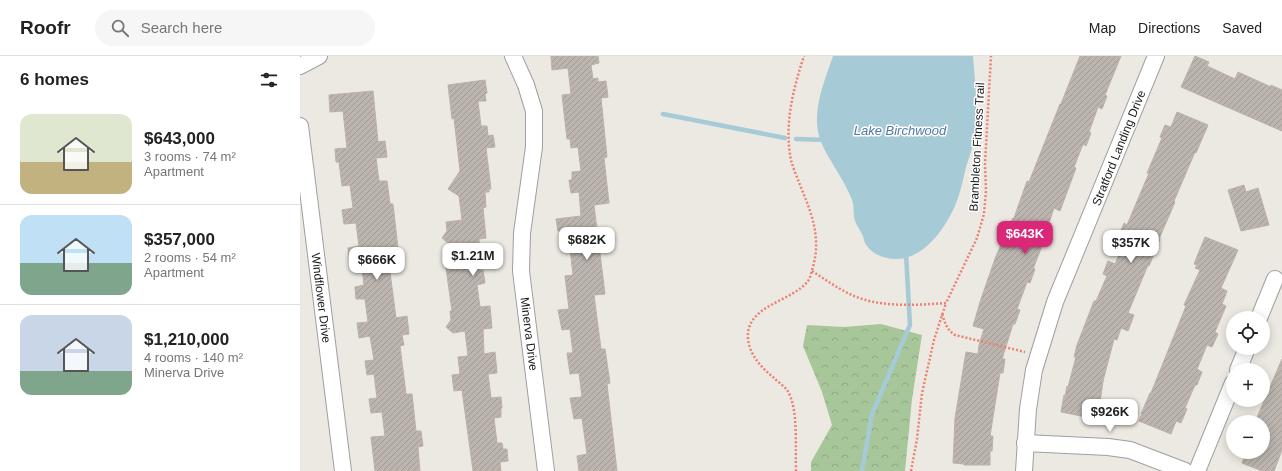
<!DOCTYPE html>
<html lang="en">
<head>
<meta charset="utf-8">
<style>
  body { margin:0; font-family:Helvetica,sans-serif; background:#f6f6f6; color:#222; height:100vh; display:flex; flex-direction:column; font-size:15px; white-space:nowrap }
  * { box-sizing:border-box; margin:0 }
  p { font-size:13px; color:#767676 }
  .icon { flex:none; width:22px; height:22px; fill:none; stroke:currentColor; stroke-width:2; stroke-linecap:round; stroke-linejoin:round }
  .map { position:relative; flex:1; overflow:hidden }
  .side { display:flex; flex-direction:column; background:#fff; width:300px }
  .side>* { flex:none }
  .controls { position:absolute; left:926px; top:255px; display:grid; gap:8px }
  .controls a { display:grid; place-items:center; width:44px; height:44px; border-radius:50%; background:#fff; box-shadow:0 2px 10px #0003; font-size:20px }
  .price { position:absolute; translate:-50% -34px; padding:0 9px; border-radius:8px; background:#fff; color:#222; font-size:13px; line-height:26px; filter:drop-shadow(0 1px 2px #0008) }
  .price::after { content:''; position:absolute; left:50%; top:24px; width:12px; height:9px; margin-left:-6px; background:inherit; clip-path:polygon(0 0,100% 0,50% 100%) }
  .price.selected { background:#db2777; color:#fff }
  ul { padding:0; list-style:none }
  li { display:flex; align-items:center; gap:12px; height:100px; padding:0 20px }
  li+li { border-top:1px solid #e0e0e0 }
  li span { display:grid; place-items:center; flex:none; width:112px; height:80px; border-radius:12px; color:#555 }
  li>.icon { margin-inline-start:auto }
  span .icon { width:48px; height:48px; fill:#fffc; stroke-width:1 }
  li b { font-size:17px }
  h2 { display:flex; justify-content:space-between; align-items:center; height:48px; padding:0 20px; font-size:17px }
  header { display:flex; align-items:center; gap:24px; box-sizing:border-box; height:56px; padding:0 20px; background:#fff; border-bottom:1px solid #e0e0e0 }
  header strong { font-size:19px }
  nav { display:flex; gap:22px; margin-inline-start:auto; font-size:14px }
  .search { width:280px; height:36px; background:#f6f6f6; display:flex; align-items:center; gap:10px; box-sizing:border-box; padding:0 14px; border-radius:22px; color:#767676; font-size:15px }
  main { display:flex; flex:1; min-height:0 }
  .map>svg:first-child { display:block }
  .forest { fill:url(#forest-crowns) }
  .water { fill:#a6cad6 }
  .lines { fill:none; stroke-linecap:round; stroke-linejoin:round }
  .stream { stroke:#a6cad6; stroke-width:4.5 }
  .building { fill:url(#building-hatch); stroke:#bcb0a6 }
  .minor-casing { stroke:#9f9f9f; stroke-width:18 }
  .path { stroke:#ec8173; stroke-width:2.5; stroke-dasharray:2 2; stroke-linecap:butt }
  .minor { stroke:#fff; stroke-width:16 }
  .labels { text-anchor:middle; stroke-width:3; stroke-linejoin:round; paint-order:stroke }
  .street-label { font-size:12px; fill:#1b1b1b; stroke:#fff }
  .water-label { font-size:13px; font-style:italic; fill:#5278a1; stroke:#fff }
</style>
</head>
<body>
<header>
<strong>Roofr</strong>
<div class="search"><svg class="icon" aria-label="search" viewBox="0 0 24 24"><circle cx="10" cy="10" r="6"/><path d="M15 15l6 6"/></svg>Search here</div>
<nav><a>Map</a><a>Directions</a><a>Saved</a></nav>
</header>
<main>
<section class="side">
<h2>6 homes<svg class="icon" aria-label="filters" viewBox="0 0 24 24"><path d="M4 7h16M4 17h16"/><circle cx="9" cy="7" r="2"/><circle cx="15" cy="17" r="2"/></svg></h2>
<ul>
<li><span style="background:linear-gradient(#dfe7d0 60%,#c2b280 0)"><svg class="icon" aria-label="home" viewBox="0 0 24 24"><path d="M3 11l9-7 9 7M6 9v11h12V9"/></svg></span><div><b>$643,000</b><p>3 rooms · 74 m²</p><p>Apartment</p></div></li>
<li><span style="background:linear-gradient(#bfe0f5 60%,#7fa58c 0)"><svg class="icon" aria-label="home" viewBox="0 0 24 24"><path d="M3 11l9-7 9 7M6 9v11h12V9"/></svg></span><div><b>$357,000</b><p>2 rooms · 54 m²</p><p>Apartment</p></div></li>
<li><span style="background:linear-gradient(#c9d6e8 70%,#7fa58c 0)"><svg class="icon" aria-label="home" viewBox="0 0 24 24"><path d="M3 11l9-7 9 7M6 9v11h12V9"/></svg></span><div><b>$1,210,000</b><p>4 rooms · 140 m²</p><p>Minerva Drive</p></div></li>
</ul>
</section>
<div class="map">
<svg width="982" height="415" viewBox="0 0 982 415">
  <defs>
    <pattern id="forest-crowns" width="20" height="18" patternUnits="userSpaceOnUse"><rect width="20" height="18" fill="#a7c79a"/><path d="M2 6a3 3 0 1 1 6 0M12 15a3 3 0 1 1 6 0" fill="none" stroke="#8faa84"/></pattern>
    <pattern id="building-hatch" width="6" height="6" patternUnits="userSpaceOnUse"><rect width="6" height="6" fill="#bcb5af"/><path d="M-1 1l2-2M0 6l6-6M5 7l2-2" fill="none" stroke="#a19b96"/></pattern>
  </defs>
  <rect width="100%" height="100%" fill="#ece9e2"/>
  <polygon class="forest" points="581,268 622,279 612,343 605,415 511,415 511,406 532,369 522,336 503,290 507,269 544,271"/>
  <path class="water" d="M 533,0 L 673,0 C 675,25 678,51 675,76 C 674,88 670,99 666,111 C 663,124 660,139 654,152 C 645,171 628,197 605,202 C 592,205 575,201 567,190 C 564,187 564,182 562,178 C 560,174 557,170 555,165 C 553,159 554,153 553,147 C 552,143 549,137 547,133 C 540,118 529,104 522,88 C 509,60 524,27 533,0 Z"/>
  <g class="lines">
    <g class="stream">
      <polyline points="363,58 485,82"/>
      <polyline points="496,83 526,84"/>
      <polyline points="562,415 572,358 610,269 606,198"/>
    </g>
  </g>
  <g class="building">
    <polygon points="251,0 298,0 299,7 291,9 293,23 298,22 298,26 306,25 308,41 301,42 307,101 304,102 309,147 294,149 305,238 294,239 301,293 305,293 310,327 307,328 317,415 279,415 277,400 287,398 282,362 274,363 270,342 282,341 279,317 270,318 267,297 273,297 270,273 262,274 258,254 269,253 265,220 273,219 269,183 261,184 260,175 258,175 256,163 281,160 279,136 271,137 269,124 272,124 272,116 281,115 278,91 271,92 270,83 267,83 262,39 271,38 268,12 252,14"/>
    <polygon points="780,0 821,0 805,39 807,40 802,53 798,51 789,76 791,77 786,90 783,88 774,111 776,112 760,155 754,152 746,176 750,177 745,191 742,190 733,213 735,213 730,227 727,226 717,253 720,254 715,268 713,268 702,303 705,303 703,317 700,317 690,380 693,380 692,395 690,395 690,409 664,409 664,408 653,407 655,362 666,296 678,298 679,289 684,273 673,270 681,243 696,200 713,162 714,162 727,125 729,126 760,48 761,48"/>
    <polygon points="895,0 909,6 907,10 935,23 938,16 971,31 971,29 982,34 982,75 881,31"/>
    <polygon points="185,24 187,37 185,38 186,45 178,45 181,70 187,70 188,80 193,79 195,91 186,92 191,133 189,133 189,136 185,136 186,151 183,152 186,182 179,183 180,215 183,214 185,227 177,229 180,251 190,250 192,272 183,273 184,298 195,296 197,317 188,318 191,342 201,341 202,352 201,352 201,361 194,362 197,387 202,387 203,393 207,393 208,405 200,406 201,415 173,415 162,334 154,335 152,319 160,318 158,301 168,300 165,275 153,277 146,271 151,264 150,255 152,255 146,212 164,209 162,186 149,188 142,182 147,175 146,166 162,164 159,140 148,133 160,115 154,62 152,63 148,29"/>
    <polygon points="73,35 78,86 85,85 87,101 76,102 79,125 87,125 90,148 93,148 99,201 92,202 94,215 90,216 96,262 107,260 109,278 102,279 104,289 100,290 106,338 112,338 116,375 121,375 123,390 118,391 120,415 75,415 71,381 85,380 82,356 71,357 69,343 77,342 74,318 67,319 65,305 74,304 70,280 59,282 57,267 68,266 65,243 56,243 55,231 64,229 61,205 50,207 48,192 59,190 56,167 44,168 42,154 53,152 50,129 42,130 39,106 36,106 35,93 47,92 43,55 30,56 29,39"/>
    <polygon points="877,56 908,69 896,97 895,96 874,145 875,146 859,183 860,183 849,210 848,209 828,257 834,259 828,275 821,272 817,284 814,283 803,325 798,361 786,359 786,361 761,356 764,339 765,340 767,330 768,331 776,301 774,301 777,289 794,245 796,245 807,220 803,218 808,205 815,208 825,185 818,182 824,167 827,169 849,117 847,117 862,82 860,81 865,69 871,71"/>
    <polygon points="944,129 946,136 958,132 969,169 941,175 928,134"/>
    <polygon points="905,181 938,194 921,232 927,235 922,248 926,250 915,276 918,278 912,291 907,289 897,313 902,316 897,329 895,329 885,352 887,353 881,367 876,365 871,378 839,365 842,358 841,358 850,337 851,337 886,250 884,249 900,214 895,212 897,209 894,208"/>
    <polygon points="982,303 982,394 974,415 962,415 942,407 946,396 963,396 963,366 955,366"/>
  </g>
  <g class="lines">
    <g class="minor-casing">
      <g id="minor">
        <polyline points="213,0 226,29 234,55 234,91 222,177 221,215 246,415"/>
        <polyline points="0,10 19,0"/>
        <polyline points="0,70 43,415"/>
        <polyline points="959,262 975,223"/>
        <polyline points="938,314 947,292"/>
        <polyline points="725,387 808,391 830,394 885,415"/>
        <polyline points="724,415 728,353 734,314 755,246 856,0"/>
        <polyline points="897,415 933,327"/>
      </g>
    </g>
    <g class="path">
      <path d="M 512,215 C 526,224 540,234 554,240 C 583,252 616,249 646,247 L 677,182 L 684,158 L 686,135 L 685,108 L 691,0"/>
      <path d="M 642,258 C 645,267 647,274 655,279 L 725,296"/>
      <path d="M 496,415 C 495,395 499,351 487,334 C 484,330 478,326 474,322 C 462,312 450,300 448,283 C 445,249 492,246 508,225 C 510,222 511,218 512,214 C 522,183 512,158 500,129 C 497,121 493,112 491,104 C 484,69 493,33 504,0"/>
      <polyline points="611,415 617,383 622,337 634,284 646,247"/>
    </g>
    <use href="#minor" class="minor"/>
  </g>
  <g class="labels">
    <g class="street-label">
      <text transform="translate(677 91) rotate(-87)" y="4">Brambleton Fitness Trail</text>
      <text transform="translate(819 92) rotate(-68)" y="4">Stratford Landing Drive</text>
      <text transform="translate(21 242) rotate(83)" y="4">Windflower Drive</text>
      <text transform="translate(229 278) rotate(83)" y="4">Minerva Drive</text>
    </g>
    <g class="water-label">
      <text x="600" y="79">Lake Birchwood</text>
    </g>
  </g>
</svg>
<div class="controls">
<a><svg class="icon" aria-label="locate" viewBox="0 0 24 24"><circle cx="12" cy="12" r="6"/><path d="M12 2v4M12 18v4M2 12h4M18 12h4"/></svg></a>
<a>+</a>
<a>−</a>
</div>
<b class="price selected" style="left:725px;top:199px">$643K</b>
<b class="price" style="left:287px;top:205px">$682K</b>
<b class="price" style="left:831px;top:208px">$357K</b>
<b class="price" style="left:173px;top:221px">$1.21M</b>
<b class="price" style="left:77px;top:225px">$666K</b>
<b class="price" style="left:810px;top:377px">$926K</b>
</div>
</main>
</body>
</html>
